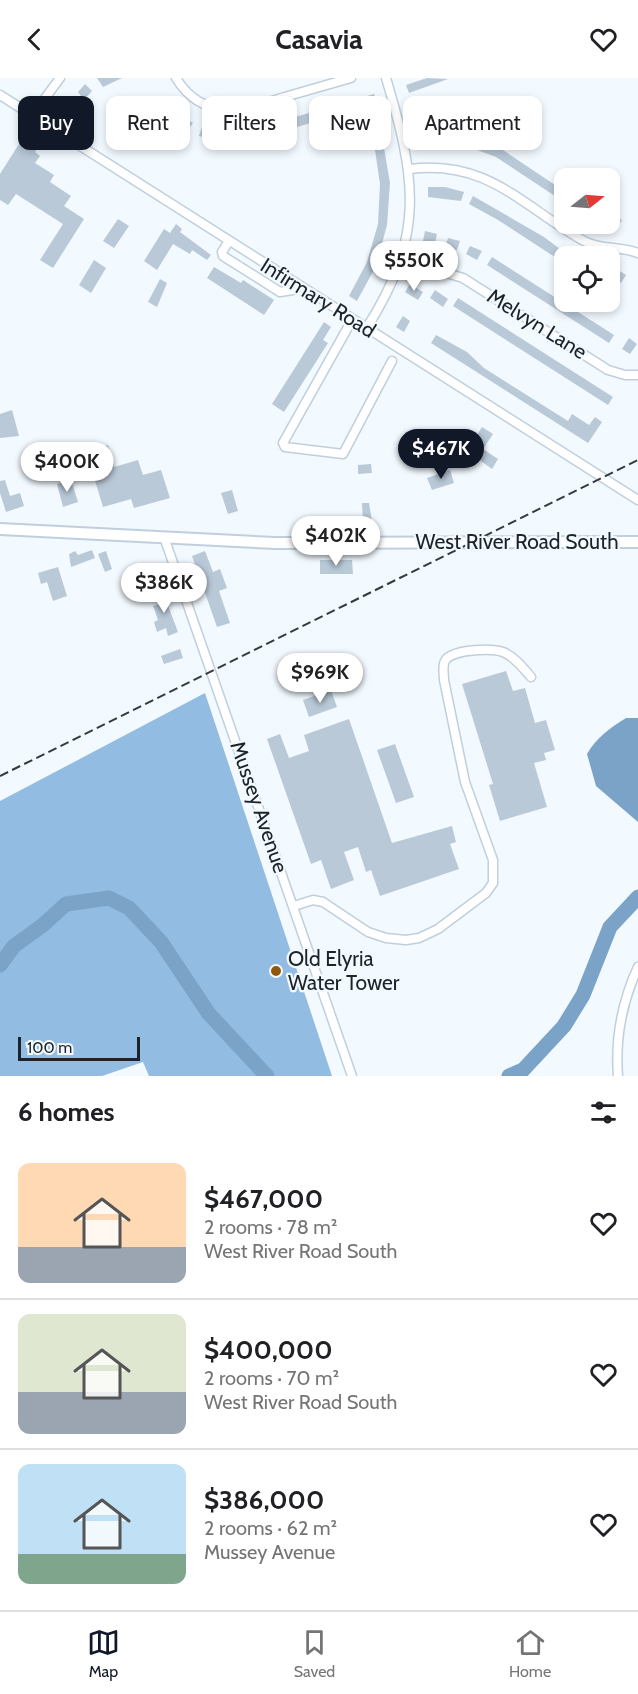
<!DOCTYPE html>
<html lang="en">
<head>
<meta charset="utf-8">
<style>
  body { margin:0; font-family:Cabin,sans-serif; background:#f6f6f6; color:#202124; height:100vh; display:flex; flex-direction:column; font-size:22px; white-space:nowrap }
  * { box-sizing:border-box; margin:0 }
  p { font-size:20px; color:#757577 }
  .icon { flex:none; width:33px; height:33px; fill:none; stroke:currentColor; stroke-width:2; stroke-linecap:round; stroke-linejoin:round }
  .map { position:relative; height:998px; overflow:hidden }
  .sheet { display:flex; flex-direction:column; background:#fff; flex:1 }
  .sheet>* { flex:none }
  .hud { position:absolute; left:18px; top:18px; width:603px; height:54px; display:flex; gap:12px }
  .needle { width:39px; rotate:73deg }
  .fabs { position:absolute; left:554px; top:90px; display:grid; gap:12px }
  .fabs a { display:grid; place-items:center; width:66px; height:66px; border-radius:12px; background:#fff; box-shadow:0 3px 9px #0003; font-size:30px }
  .scale { position:absolute; left:18px; bottom:15px; width:122px; box-sizing:border-box; padding-left:6px; border:3px solid #1d2328; border-top:0; font-size:16px; line-height:21px; white-space:nowrap; color:#1d2328; -webkit-text-stroke:4px #f2f9ff; paint-order:stroke }
  .price { position:absolute; translate:-50% -51px; padding:0 14px; border-radius:21px; background:#fff; color:#222; font-size:20px; line-height:39px; filter:drop-shadow(0 2px 3px #0008) }
  .price::after { content:''; position:absolute; left:50%; top:36px; width:18px; height:14px; margin-left:-9px; background:inherit; clip-path:polygon(0 0,100% 0,50% 100%) }
  .price.selected { background:#111827; color:#fff }
  ul { padding:0; list-style:none }
  li { display:flex; align-items:center; gap:18px; height:150px; padding:0 18px }
  li+li { border-top:2px solid #e0e0e0 }
  li span { display:grid; place-items:center; flex:none; width:168px; height:120px; border-radius:12px; color:#555 }
  li>.icon { margin-inline-start:auto }
  span .icon { width:72px; height:72px; fill:#fffc; stroke-width:1 }
  li b { font-size:26px }
  h2 { display:flex; justify-content:space-between; align-items:center; height:72px; padding:0 18px; font-size:26px }
  .tag { padding:0 21px; border-radius:12px; background:#fff; box-shadow:0 3px 9px #0003; font-size:21px; line-height:54px }
  .tag.selected { background:#111827; color:#fff }
  header { display:flex; justify-content:space-between; align-items:center; height:78px; padding:0 18px; background:#fff; font-size:27px; font-weight:700 }
  .tab-bar { display:flex; justify-content:space-around; align-items:center; height:84px; border-top:2px solid #e0e0e0; background:#fff; font-size:16px; color:#757577 }
  .tab-bar a { display:grid; justify-items:center; gap:3px }
  .tab-bar .selected { color:#111827 }
  .map>svg:first-child { display:block }
  .forest { fill:#93bce2 }
  .water { fill:#7ba3c8 }
  .lines { fill:none; stroke-linecap:round; stroke-linejoin:round }
  .river { stroke:#7ba3c8; stroke-width:15 }
  .building { fill:#b9c9d7 }
  .minor-casing { stroke:#c0cfde; stroke-width:11 }
  .major-casing { stroke:#c0cfde; stroke-width:14 }
  .minor { stroke:#fff; stroke-width:8 }
  .major { stroke:#fff; stroke-width:10 }
  .rail { stroke:#343a3f; stroke-width:2; stroke-dasharray:9 4.5; stroke-linecap:butt }
  .poi-dot { fill:#8f580f; stroke:#f2f9ff; stroke-width:2 }
  .labels { text-anchor:middle; stroke-width:4.5; stroke-linejoin:round; paint-order:stroke }
  .street-label { font-size:21px; fill:#1d2328; stroke:#f2f9ff }
  .poi-label { font-size:21px; fill:#1d2328; stroke:#f2f9ff; text-anchor:start }
</style>
</head>
<body>
<header><svg class="icon" aria-label="back" viewBox="0 0 24 24"><path d="M15 5l-7 7 7 7"/></svg>Casavia<svg class="icon" aria-label="heart" viewBox="0 0 24 24"><path d="M12 20l-8-8c-3-5 5-10 8-4 3-6 11-1 8 4z"/></svg></header>
<div class="map">
<svg width="638" height="998" viewBox="0 0 638 998">
  <rect width="100%" height="100%" fill="#f2f9ff"/>
  <polygon class="forest" points="205,615 332,998 149,998 143,984 102,998 0,998 0,723"/>
  <path class="water" d="M 626,640 L 638,640 L 638,744 L 596,708 L 587,676 C 596,660 610,650 626,640 Z"/>
  <g class="lines">
    <g class="river">
      <polyline points="0,887 14,868 43,847 66,826 109,820 129,830 161,864 209,936 267,998"/>
      <polyline points="509,998 523,992 564,948 583,917 610,849 638,819"/>
    </g>
  </g>
  <g class="building">
    <polygon points="97,0 122,0 103,9"/>
    <polygon points="427,0 448,1 409,15 406,7"/>
    <polygon points="85,6 92,13 84,22 78,14"/>
    <polygon points="374,16 377,25 254,62 251,52"/>
    <polygon points="161,19 171,31 164,37 154,25"/>
    <polygon points="67,24 75,29 69,40 61,35"/>
    <polygon points="180,37 193,45 187,53 175,44"/>
    <polygon points="202,49 217,53 214,62 199,58"/>
    <rect x="226" y="54" width="16" height="10"/>
    <polygon points="438,55 454,56 454,66 437,65"/>
    <polygon points="24,58 39,68 35,74 40,78 35,85 54,97 50,104 71,118 64,128 84,141 53,190 40,182 63,146 16,116 8,127 0,122 0,96"/>
    <polygon points="481,63 500,70 564,113 564,124 496,79 477,72"/>
    <polygon points="384,70 390,105 387,147 376,188 357,223 349,218 367,184 378,146 380,106 375,72"/>
    <polygon points="428,109 445,109 464,114 461,123 428,119"/>
    <polygon points="473,118 544,159 564,174 564,185 498,142 469,126"/>
    <polygon points="609,135 622,142 617,150 609,146"/>
    <polygon points="118,141 129,148 114,170 103,163"/>
    <polygon points="176,146 182,151 180,154 211,177 207,182 192,172 190,176 173,166 157,192 144,183 164,151 170,155"/>
    <polygon points="425,153 437,156 435,165 423,163"/>
    <polygon points="448,160 460,163 457,172 445,169"/>
    <polygon points="470,168 482,173 477,182 466,176"/>
    <polygon points="492,179 614,257 609,265 487,187"/>
    <polygon points="94,182 106,190 91,215 79,207"/>
    <polygon points="214,189 241,205 243,202 274,222 264,237 207,200"/>
    <polygon points="615,190 626,197 621,205 610,198"/>
    <polygon points="160,201 167,205 157,229 148,224"/>
    <polygon points="410,206 423,214 418,222 405,214"/>
    <polygon points="435,212 448,221 443,229 430,220"/>
    <polygon points="458,220 613,319 608,327 453,228"/>
    <polygon points="403,238 410,243 404,254 396,249"/>
    <polygon points="324,244 331,249 323,262 328,265 284,334 272,326"/>
    <polygon points="436,257 467,274 484,290 568,343 572,336 589,347 595,339 602,344 588,365 431,265"/>
    <polygon points="629,260 637,266 630,276 622,271"/>
    <polygon points="12,332 19,358 0,360 0,336"/>
    <polygon points="482,349 493,356 483,371 498,381 492,391 470,375 478,362 475,360"/>
    <polygon points="108,367 114,389 138,382 143,397 161,392 170,420 134,430 131,421 103,429 89,383 75,387 72,377"/>
    <polygon points="371,386 372,395 358,396 358,387"/>
    <polygon points="450,392 454,405 432,412 427,400"/>
    <polygon points="5,402 10,418 20,415 24,428 6,434 0,415 0,403"/>
    <polygon points="71,402 78,424 63,429 57,406"/>
    <polygon points="232,412 238,433 228,436 221,415"/>
    <polygon points="362,425 369,425 372,443 363,444"/>
    <polygon points="92,472 95,480 71,489 69,476 75,473 78,477"/>
    <polygon points="106,473 112,491 105,494 98,476"/>
    <polygon points="205,473 213,494 220,491 227,510 219,513 230,545 217,549 192,478"/>
    <polygon points="320,482 352,482 353,496 320,496"/>
    <polygon points="58,489 67,518 53,523 47,504 41,506 38,495"/>
    <polygon points="166,508 168,515 164,517 178,554 168,558 166,550 157,554 154,544 158,542 153,528 160,526 155,512"/>
    <polygon points="180,571 183,580 164,586 161,578"/>
    <polygon points="506,593 513,613 525,610 535,645 546,642 555,672 544,675 546,682 534,685 547,729 500,743 489,707 493,706 462,606"/>
    <polygon points="331,612 337,629 309,639 303,622"/>
    <polygon points="349,641 392,765 452,748 456,764 450,766 459,791 380,818 371,792 366,794 358,769 344,774 354,802 331,811 321,782 311,786 267,661 280,656 289,680 309,673 304,657"/>
    <polygon points="395,666 414,719 396,725 377,672"/>
  </g>
  <g class="lines">
    <g class="minor-casing">
      <g id="minor">
        <path d="M 176,0 C 204,46 247,31 288,18 C 309,12 330,6 351,0"/>
        <polyline points="0,17 638,422"/>
        <polyline points="32,38 60,0"/>
        <path d="M 410,91 C 487,81 522,128 584,163 C 601,172 620,168 638,175"/>
        <polyline points="229,163 222,174 223,178 280,214 293,212 297,207"/>
        <polyline points="401,181 463,200 608,292 625,297 638,297"/>
        <polyline points="352,242 283,365 285,369 343,376 392,283"/>
        <path d="M 366,251 C 426,157 416,101 386,0"/>
        <polyline points="164,459 352,998"/>
        <path d="M 294,828 L 313,822 L 323,824 L 368,854 L 386,860 L 406,862 L 419,860 L 438,851 L 486,815 L 493,805 L 493,782 L 465,704 L 444,602 C 444,596 442,588 445,583 C 451,571 492,570 503,574 C 514,578 524,591 531,599"/>
        <path d="M 618,998 C 615,960 622,924 638,889"/>
      </g>
    </g>
    <g class="major-casing">
      <polyline id="major" points="0,451 275,465 638,464"/>
    </g>
    <use href="#minor" class="minor"/>
    <use href="#major" class="major"/>
    <polyline class="rail" points="0,698 638,382"/>
  </g>
  <circle class="poi-dot" cx="276" cy="893" r="6"/>
  <g class="labels">
    <g class="street-label">
      <text transform="translate(318 220) rotate(32)" y="7">Infirmary Road</text>
      <text transform="translate(537 246) rotate(32)" y="7">Melvyn Lane</text>
      <text x="517" y="471">West River Road South</text>
      <text transform="translate(259 729) rotate(71)" y="7">Mussey Avenue</text>
    </g>
    <g class="poi-label">
      <text x="288" y="888">Old Elyria<tspan x="288" dy="24">Water Tower</tspan></text>
    </g>
  </g>
</svg>
<div class="fabs">
<a><svg class="needle" viewBox="-14 -14 28 28"><path d="M0-13l5 13h-10z" fill="#e53935"/><path d="M0 13l5-13h-10z" fill="#757577"/></svg></a>
<a><svg class="icon" aria-label="locate" viewBox="0 0 24 24"><circle cx="12" cy="12" r="6"/><path d="M12 2v4M12 18v4M2 12h4M18 12h4"/></svg></a>
</div>
<div class="scale">100 m</div>
<b class="price" style="left:414px;top:214px">$550K</b>
<b class="price selected" style="left:441px;top:402px">$467K</b>
<b class="price" style="left:67px;top:415px">$400K</b>
<b class="price" style="left:336px;top:489px">$402K</b>
<b class="price" style="left:164px;top:536px">$386K</b>
<b class="price" style="left:320px;top:626px">$969K</b>
<div class="hud">
<a class="tag selected">Buy</a>
<a class="tag">Rent</a>
<a class="tag">Filters</a>
<a class="tag">New</a>
<a class="tag">Apartment</a>
</div>
</div>
<section class="sheet">
<h2>6 homes<svg class="icon" aria-label="filters" viewBox="0 0 24 24"><path d="M4 7h16M4 17h16"/><circle cx="9" cy="7" r="2"/><circle cx="15" cy="17" r="2"/></svg></h2>
<ul>
<li><span style="background:linear-gradient(#ffd9b3 70%,#9aa5b1 0)"><svg class="icon" aria-label="home" viewBox="0 0 24 24"><path d="M3 11l9-7 9 7M6 9v11h12V9"/></svg></span><div><b>$467,000</b><p>2 rooms · 78 m²</p><p>West River Road South</p></div><svg class="icon" aria-label="heart" viewBox="0 0 24 24"><path d="M12 20l-8-8c-3-5 5-10 8-4 3-6 11-1 8 4z"/></svg></li>
<li><span style="background:linear-gradient(#dfe7d0 65%,#9aa5b1 0)"><svg class="icon" aria-label="home" viewBox="0 0 24 24"><path d="M3 11l9-7 9 7M6 9v11h12V9"/></svg></span><div><b>$400,000</b><p>2 rooms · 70 m²</p><p>West River Road South</p></div><svg class="icon" aria-label="heart" viewBox="0 0 24 24"><path d="M12 20l-8-8c-3-5 5-10 8-4 3-6 11-1 8 4z"/></svg></li>
<li><span style="background:linear-gradient(#bfe0f5 75%,#7fa58c 0)"><svg class="icon" aria-label="home" viewBox="0 0 24 24"><path d="M3 11l9-7 9 7M6 9v11h12V9"/></svg></span><div><b>$386,000</b><p>2 rooms · 62 m²</p><p>Mussey Avenue</p></div><svg class="icon" aria-label="heart" viewBox="0 0 24 24"><path d="M12 20l-8-8c-3-5 5-10 8-4 3-6 11-1 8 4z"/></svg></li>
</ul>
</section>
<nav class="tab-bar">
<a class="selected"><svg class="icon" aria-label="map" viewBox="0 0 24 24"><path d="M3 6l6-2 6 2 6-2v14l-6 2-6-2-6 2zM9 4v14M15 6v14"/></svg>Map</a>
<a><svg class="icon" aria-label="saved" viewBox="0 0 24 24"><path d="M7 4h10v16l-5-4-5 4z"/></svg>Saved</a>
<a><svg class="icon" aria-label="home" viewBox="0 0 24 24"><path d="M3 11l9-7 9 7M6 9v11h12V9"/></svg>Home</a>
</nav>
</body>
</html>
